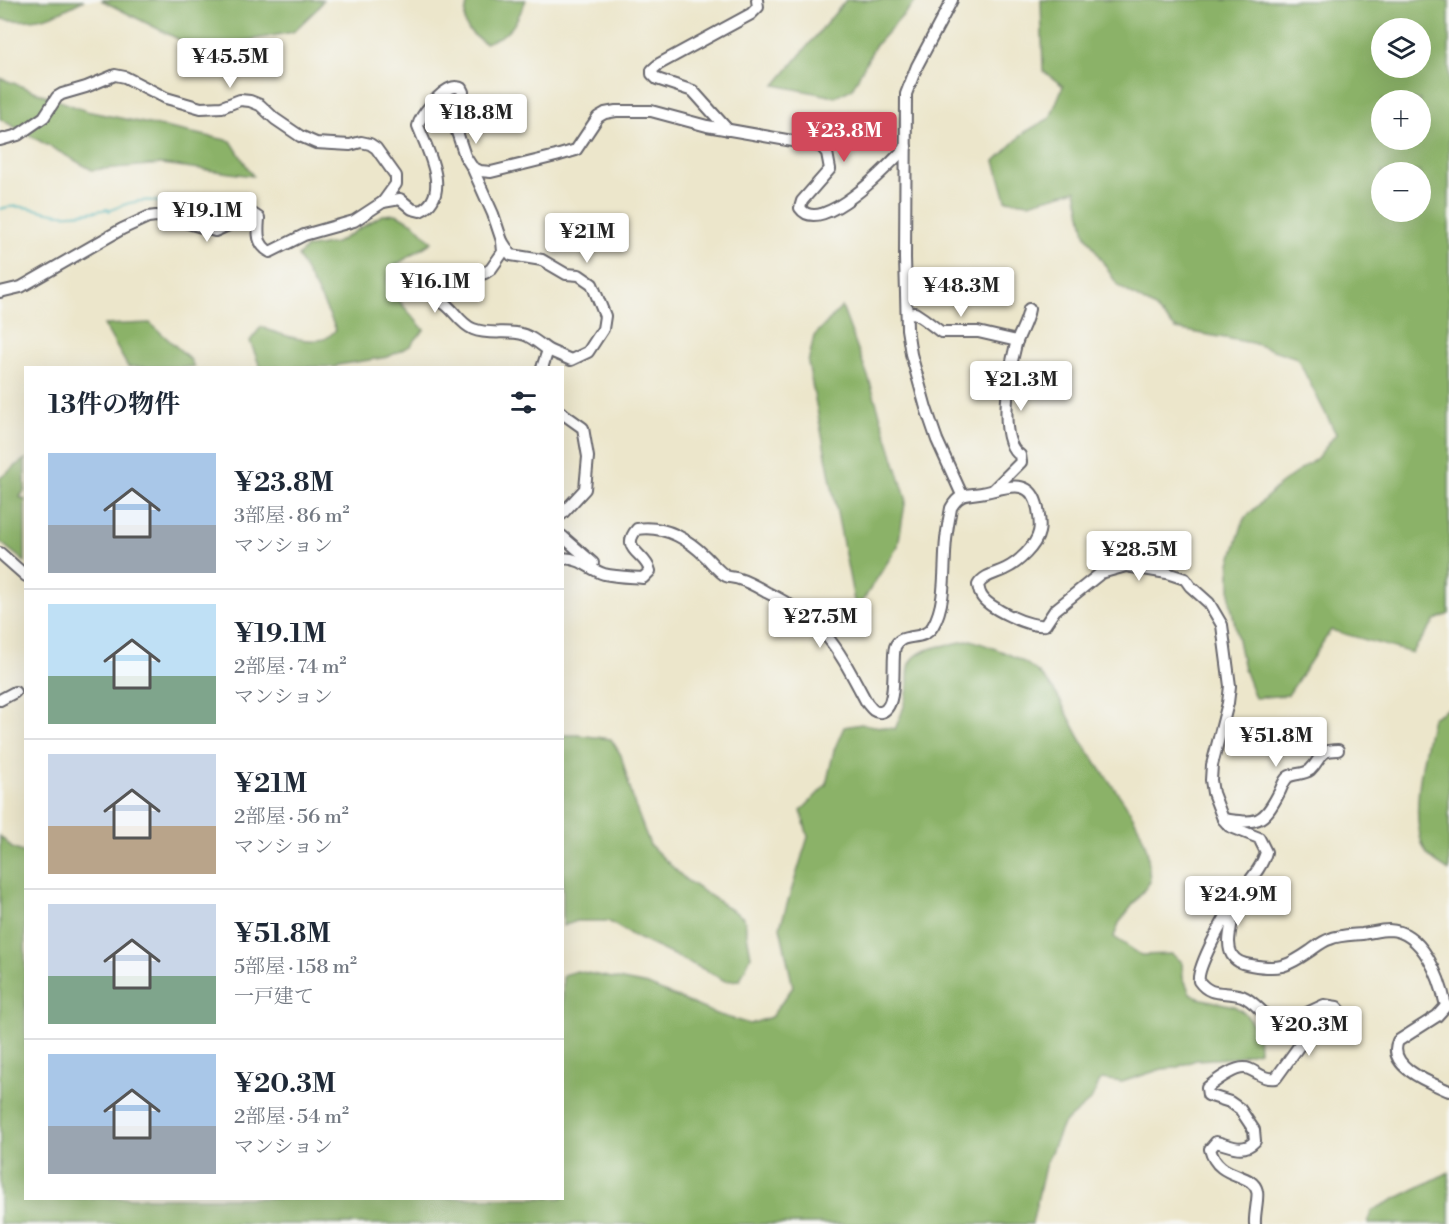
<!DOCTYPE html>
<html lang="ja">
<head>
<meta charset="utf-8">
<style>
  body { margin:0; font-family:"Libre Bodoni","Noto Serif JP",serif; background:#f2f2f3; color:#1f2937; height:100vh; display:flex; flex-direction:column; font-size:22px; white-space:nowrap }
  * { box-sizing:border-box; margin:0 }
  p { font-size:20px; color:#747a83 }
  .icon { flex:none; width:33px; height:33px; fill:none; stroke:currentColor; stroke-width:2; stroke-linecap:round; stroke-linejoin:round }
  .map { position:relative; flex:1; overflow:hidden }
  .side { position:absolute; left:24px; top:366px; width:540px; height:834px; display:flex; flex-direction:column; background:#fff; border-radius:0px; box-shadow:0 6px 24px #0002 }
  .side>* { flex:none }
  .fabs { position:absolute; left:1371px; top:18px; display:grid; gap:12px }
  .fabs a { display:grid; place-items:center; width:60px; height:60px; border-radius:50%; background:#fff; box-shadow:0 6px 24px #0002; font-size:30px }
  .price { position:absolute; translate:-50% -51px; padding:0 14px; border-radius:6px; background:#fff; color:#222; font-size:20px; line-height:39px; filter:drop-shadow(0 2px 3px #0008) }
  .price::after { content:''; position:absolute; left:50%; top:36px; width:18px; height:14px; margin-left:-9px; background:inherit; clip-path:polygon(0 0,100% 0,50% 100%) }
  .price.current { background:#d1495b; color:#fff }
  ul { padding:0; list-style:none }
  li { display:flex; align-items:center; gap:18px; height:150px; padding:0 24px }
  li+li { border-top:2px solid #e0e1e3 }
  li span { display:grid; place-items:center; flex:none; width:168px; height:120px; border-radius:0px; color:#555 }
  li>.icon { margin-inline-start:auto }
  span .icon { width:72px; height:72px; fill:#fffc; stroke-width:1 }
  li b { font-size:26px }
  h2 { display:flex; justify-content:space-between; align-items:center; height:72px; padding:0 24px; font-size:26px }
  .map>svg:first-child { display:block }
  .forest { fill:#8bb268; stroke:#566a52; stroke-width:1.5; fill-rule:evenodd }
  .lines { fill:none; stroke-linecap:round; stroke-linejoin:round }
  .stream { stroke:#3daeb4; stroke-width:2 }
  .minor-casing { stroke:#69676d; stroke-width:14 }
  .minor { stroke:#fff; stroke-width:10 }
</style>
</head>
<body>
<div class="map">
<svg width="1449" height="1224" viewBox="0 0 1449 1224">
  <rect width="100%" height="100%" fill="#f6f6f2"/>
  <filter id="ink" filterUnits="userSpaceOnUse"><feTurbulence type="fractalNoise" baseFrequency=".0167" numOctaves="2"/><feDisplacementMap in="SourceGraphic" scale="12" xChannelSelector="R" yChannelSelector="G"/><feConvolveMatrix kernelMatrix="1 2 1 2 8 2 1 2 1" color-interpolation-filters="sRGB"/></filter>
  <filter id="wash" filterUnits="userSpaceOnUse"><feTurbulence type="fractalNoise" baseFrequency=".008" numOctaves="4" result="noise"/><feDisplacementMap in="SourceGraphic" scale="24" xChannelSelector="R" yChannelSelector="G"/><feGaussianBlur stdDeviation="1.35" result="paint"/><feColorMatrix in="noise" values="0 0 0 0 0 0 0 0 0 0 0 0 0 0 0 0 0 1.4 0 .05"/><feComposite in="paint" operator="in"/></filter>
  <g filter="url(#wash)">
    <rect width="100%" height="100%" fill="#ece6cb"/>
    <g class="forest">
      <path d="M 0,0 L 84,0 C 52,17 36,24 0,19 Z"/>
      <polygon points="101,0 323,0 318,8 293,32 208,48 182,41"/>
      <path d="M 468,0 L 526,0 C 514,27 513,33 485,43 C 463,29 462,25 468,0 Z"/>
      <polygon points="846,0 917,0 875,46 852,89 835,97 775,85"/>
      <path d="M 1041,0 L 1449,0 L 1449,614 L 1435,620 L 1412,653 L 1331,630 L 1288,695 L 1255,698 L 1244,669 L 1230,601 L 1230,563 L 1244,519 L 1280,484 L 1317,458 L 1336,434 L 1297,358 L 1252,343 L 1176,329 L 1155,308 L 1118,286 L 1085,234 L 1076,190 L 1029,203 L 1006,200 L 995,161 L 1025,132 L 1050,118 L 1063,86 L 1043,71 ZM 1382,28 L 1420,28 L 1420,68 L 1382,68 ZM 1382,100 L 1420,100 L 1420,140 L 1382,140 ZM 1382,172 L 1420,172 L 1420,212 L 1382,212 Z"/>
      <polygon points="0,78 86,111 231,141 253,176 162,164 92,170 0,119"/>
      <path d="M 396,214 L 415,224 L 432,242 L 394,266 L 387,281 C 396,300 411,314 424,330 L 410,346 L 388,357 L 338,365 L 336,367 L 260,367 L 250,341 L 261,327 C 276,333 307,344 324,339 C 328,338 332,333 336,330 C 326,304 310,281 298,256 L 306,248 L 336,243 L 382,215 Z"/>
      <polygon points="842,307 869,379 906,498 898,546 856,611 808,363 814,336"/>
      <polygon points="150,323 190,359 194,367 128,367 104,325"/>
      <polygon points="25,459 25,490 20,497 25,500 25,562 0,542 0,478"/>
      <path d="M 971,640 C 991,647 1012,654 1030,666 C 1059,686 1068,720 1086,748 C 1107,781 1137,811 1147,850 C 1149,860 1149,872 1150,882 L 1119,923 L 1114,937 L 1141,955 L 1172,954 L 1182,962 L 1183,977 L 1190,993 L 1198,998 L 1234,1006 L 1245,1013 L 1258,1032 L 1259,1051 L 1232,1058 L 1196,1060 L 1175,1068 L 1162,1069 L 1122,1082 L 1101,1079 L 1091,1100 L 1063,1124 L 1045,1166 L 1032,1224 L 0,1224 L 0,836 L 12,848 L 25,853 L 26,1198 L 562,1198 L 563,975 L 577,971 L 648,985 L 716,1014 L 750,1024 L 771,1017 L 793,987 L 780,927 L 808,837 L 801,811 L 826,785 L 834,750 L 844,727 L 861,724 L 895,729 C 900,718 905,706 907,694 C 911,675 901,661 926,650 C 936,646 959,643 971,640 Z"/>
      <path d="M 1449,708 L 1449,871 C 1442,866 1431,860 1427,854 C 1407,822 1424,753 1432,718 Z"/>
      <polygon points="562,735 578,735 611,739 621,755 634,803 650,845 686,880 744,918 751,956 740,980 725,981 705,970 637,938 608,921 577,921 563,926"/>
      <polygon points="1449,1172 1449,1224 1368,1224 1371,1211"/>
    </g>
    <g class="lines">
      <path class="stream" d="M 0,209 C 23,202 38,212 61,214 C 77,215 93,212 108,209 L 109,211 C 146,193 159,201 194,214"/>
    </g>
  </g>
  <g filter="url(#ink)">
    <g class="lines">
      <g class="minor-casing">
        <g id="minor">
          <polyline points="952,0 917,66 906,94 905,258 907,329 911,354 926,408 937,440 962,495"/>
          <polyline points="728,130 693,91 657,79 652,74 652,70 659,64 751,14 758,7 757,0"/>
          <path d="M 0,140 L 18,135 L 44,117 L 57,97 L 62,94 L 86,87 L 115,75 L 125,77 L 166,98 L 201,108 L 222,107 L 240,100 L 250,101 L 260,105 L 275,119 L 300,136 L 316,143 L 350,145 L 361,142 L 370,144 L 376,148 L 396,176 L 396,184 L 383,202 L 354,221 L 304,235 L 270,252 C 256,244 258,232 259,218 L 253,214 L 215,231 L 168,217 L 156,216 L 148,217 L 122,229 L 21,287 L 0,292"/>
          <polyline points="472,167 493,214 502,241 511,255 542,260 566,274 579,275 592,284 605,316 603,329 588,352 571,360 548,350 542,368"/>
          <path d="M 383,202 L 400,199 L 412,209 L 420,211 C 453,196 427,149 418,126 C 420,115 441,91 451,88 C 455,86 457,87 461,88 L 463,92 L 456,119 L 456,129 L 465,156 L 472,167 L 480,171 L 491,172 L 556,156 L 576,150 L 598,117 L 605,113 L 616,111 L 651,111 L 707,126 L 821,146 L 827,153 L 830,169 L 802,201 L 800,208 C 821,238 891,163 906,147"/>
          <path d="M 502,241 L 503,252 L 491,269 L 485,273 L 435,288 L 437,300 C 452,304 458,323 473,329 C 490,336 508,329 525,335 C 533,338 541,345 548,350"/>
          <polyline points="907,314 915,313 924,319 941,332 978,332 1017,341"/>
          <polyline points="562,413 583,428 588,457 585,489 562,514"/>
          <path d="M 993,490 L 1021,462 L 1020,455 C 996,441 1010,367 1016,344 C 1020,332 1027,322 1029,309"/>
          <polyline points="562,536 593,563"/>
          <polyline points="0,553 26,576"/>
          <path d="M 562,558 C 584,559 587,568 604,574 C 616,577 630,577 643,578 L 650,571 C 646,553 619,550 637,529 C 665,525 687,538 706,557 C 712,563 719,572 726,576 C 730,578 735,577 739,579 C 749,582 759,588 768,593 C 826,621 838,649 867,703 C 871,708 874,713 881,712 C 899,708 891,660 895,647 C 901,631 923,643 933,626 C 947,602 943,567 946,540 C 947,530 949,519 951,508 C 960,491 969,496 986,492 C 1008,487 1032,477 1038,509 C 1039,516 1041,525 1039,532 C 1036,546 1018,563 1005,569 C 995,574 984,575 978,585 C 979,589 979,592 981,595 C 987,608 1031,628 1045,625 L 1055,610 L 1101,573 L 1126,566 L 1167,573 L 1185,579 L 1190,586 L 1209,603 L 1222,625 L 1230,686 L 1228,703 L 1212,765 L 1211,780 L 1213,793 L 1223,819 L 1229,826 L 1259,838 L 1266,852 C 1262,868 1248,882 1238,896 C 1229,910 1196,967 1199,981 C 1211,998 1225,990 1242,996 C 1259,1003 1265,1022 1285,1023 L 1324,1005 L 1337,1007 L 1344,1015 L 1341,1023 L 1308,1037 L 1299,1046 L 1276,1078 C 1264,1080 1259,1073 1249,1069 C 1237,1064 1216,1081 1207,1088 L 1208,1095 L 1230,1102 L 1240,1109 L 1254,1130 L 1255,1141 C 1243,1154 1230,1145 1216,1142 L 1210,1149 C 1218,1181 1252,1171 1257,1191 C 1259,1196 1254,1215 1255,1224"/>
          <polyline points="0,700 15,692"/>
          <path d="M 1223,819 C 1257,824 1263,824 1279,793 C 1282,788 1283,781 1288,777 C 1294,773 1303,775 1310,770 C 1322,759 1317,750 1338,750"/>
          <path d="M 1233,905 C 1235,920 1224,941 1232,955 C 1236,962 1243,964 1251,965 C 1279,970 1287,967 1310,951 C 1317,946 1323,941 1330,939 C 1339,935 1352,935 1362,934 C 1370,933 1380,930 1389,930 C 1423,931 1440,978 1446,1006 L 1437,1016 L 1398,1041 C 1386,1067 1431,1083 1449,1091"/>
        </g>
      </g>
      <use href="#minor" class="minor"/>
    </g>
  </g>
</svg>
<div class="fabs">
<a><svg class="icon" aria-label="layers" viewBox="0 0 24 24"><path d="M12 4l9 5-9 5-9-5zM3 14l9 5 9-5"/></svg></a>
<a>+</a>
<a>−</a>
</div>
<b class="price" style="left:230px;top:89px">¥45.5M</b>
<b class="price" style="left:476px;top:145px">¥18.8M</b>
<b class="price current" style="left:844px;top:163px">¥23.8M</b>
<b class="price" style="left:207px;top:243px">¥19.1M</b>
<b class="price" style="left:587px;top:264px">¥21M</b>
<b class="price" style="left:435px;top:314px">¥16.1M</b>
<b class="price" style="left:961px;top:318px">¥48.3M</b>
<b class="price" style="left:1021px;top:412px">¥21.3M</b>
<b class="price" style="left:1139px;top:582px">¥28.5M</b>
<b class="price" style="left:820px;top:649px">¥27.5M</b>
<b class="price" style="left:1276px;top:768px">¥51.8M</b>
<b class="price" style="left:1238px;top:927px">¥24.9M</b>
<b class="price" style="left:1309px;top:1057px">¥20.3M</b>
<section class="side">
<h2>13件の物件<svg class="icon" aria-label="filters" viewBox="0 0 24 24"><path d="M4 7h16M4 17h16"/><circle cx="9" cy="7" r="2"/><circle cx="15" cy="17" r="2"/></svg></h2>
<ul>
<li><span style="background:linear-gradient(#a9c7e8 60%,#9aa5b1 0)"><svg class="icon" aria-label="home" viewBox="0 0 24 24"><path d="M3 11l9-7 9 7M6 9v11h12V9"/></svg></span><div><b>¥23.8M</b><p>3部屋 · 86 m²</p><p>マンション</p></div></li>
<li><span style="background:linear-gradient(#bfe0f5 60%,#7fa58c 0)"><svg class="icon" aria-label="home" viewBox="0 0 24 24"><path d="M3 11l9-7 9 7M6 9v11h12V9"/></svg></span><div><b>¥19.1M</b><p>2部屋 · 74 m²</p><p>マンション</p></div></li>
<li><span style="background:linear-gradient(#c9d6e8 60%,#b9a48a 0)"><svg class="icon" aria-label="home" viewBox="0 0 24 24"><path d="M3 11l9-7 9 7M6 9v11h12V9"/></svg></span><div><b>¥21M</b><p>2部屋 · 56 m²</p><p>マンション</p></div></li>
<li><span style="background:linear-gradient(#c9d6e8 60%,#7fa58c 0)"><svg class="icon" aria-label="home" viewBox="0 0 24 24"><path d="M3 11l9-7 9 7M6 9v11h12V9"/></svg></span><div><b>¥51.8M</b><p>5部屋 · 158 m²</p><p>一戸建て</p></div></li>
<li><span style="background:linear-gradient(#a9c7e8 60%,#9aa5b1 0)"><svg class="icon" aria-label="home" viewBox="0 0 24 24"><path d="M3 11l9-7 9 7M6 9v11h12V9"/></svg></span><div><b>¥20.3M</b><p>2部屋 · 54 m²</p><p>マンション</p></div></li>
</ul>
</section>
</div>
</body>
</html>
